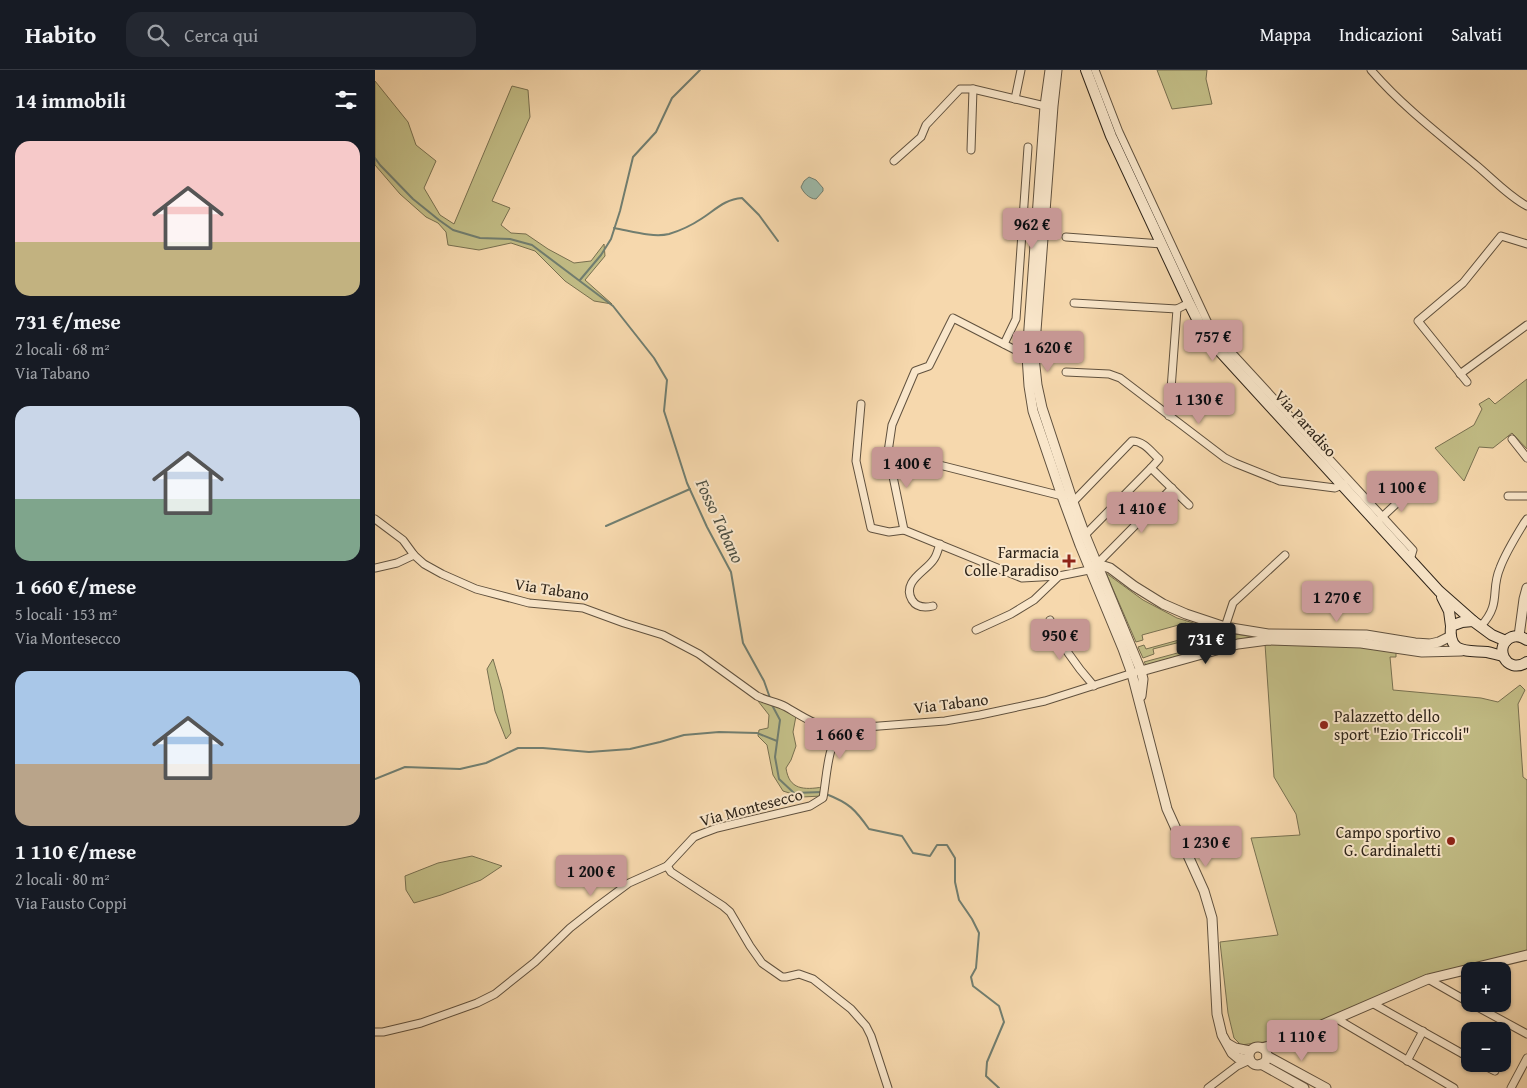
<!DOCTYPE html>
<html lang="it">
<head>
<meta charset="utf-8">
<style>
  body { margin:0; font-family:"Gentium Book Plus",serif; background:#242831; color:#f1f3f6; height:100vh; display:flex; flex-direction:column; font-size:19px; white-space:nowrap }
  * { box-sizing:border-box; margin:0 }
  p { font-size:16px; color:#9ea1a6 }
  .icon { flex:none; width:28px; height:28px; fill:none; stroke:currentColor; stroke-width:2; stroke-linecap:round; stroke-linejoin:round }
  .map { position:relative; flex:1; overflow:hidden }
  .sheet { display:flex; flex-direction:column; background:#171b24; width:375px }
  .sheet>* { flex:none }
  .tools { position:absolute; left:1086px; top:892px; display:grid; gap:10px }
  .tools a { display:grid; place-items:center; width:50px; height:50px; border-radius:10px; background:#171b24; box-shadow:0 1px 4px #0004; font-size:25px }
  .price { position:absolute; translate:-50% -42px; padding:0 11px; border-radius:5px; background:#c59692; color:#111; font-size:16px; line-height:32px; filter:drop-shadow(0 1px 2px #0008) }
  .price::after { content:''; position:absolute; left:50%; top:30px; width:15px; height:11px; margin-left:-8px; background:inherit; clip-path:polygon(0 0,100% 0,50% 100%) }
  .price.active { background:#222; color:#fff }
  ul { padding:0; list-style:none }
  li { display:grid; align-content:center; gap:10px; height:265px; padding:0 15px }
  li span { display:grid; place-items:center; height:155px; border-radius:15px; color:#555 }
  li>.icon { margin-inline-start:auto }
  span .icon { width:90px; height:90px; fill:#fffc; stroke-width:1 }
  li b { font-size:21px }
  h2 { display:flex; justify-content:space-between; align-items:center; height:60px; padding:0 15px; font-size:21px }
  header { display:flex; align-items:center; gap:30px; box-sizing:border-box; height:70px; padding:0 25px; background:#171b24; border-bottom:1px solid #363941 }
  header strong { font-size:24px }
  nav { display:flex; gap:28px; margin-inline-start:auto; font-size:18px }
  .search { width:350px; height:45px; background:#242831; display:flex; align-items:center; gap:12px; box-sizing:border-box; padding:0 18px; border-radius:15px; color:#9ea1a6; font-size:19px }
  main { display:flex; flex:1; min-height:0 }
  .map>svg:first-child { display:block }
  .green { fill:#c2bd86; stroke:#787050 }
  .water { fill:#9dbaaa; stroke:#717e70 }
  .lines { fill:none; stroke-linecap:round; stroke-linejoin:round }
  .stream { stroke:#717e70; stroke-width:2 }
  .minor-casing { stroke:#60513e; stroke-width:9 }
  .tertiary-casing { stroke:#60513e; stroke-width:11 }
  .secondary-casing { stroke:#2e2419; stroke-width:12 }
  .minor { stroke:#f9e6ca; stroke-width:7 }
  .tertiary { stroke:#f9e6ca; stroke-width:9 }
  .secondary { stroke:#f9e6ca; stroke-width:10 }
  .poi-dot { fill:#8f2418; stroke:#f9e6ca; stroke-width:2 }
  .labels { text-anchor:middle; stroke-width:4; stroke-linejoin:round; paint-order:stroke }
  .street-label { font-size:16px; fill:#2e2419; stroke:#f9e6ca }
  .poi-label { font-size:16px; fill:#2e2419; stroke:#f9e6ca; text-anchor:end }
  .water-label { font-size:18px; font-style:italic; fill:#4f5144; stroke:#f9e6ca }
</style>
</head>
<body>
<header>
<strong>Habito</strong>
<div class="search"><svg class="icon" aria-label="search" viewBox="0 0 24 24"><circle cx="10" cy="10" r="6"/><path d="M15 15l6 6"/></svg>Cerca qui</div>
<nav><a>Mappa</a><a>Indicazioni</a><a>Salvati</a></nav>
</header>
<main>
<section class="sheet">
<h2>14 immobili<svg class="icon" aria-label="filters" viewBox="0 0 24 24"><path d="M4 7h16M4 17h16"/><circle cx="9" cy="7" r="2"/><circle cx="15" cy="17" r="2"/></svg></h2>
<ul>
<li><span style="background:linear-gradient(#f6c9c9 65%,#c2b280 0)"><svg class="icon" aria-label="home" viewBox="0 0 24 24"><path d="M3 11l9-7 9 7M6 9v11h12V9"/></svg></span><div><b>731 €/mese</b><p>2 locali · 68 m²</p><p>Via Tabano</p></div></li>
<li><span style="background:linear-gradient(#c9d6e8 60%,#7fa58c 0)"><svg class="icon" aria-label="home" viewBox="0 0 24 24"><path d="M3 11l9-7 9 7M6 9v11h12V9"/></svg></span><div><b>1 660 €/mese</b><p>5 locali · 153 m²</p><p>Via Montesecco</p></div></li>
<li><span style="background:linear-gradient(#a9c7e8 60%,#b9a48a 0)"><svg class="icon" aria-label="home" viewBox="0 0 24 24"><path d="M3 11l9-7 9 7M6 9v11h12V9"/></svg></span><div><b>1 110 €/mese</b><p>2 locali · 80 m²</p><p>Via Fausto Coppi</p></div></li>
</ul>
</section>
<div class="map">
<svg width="1152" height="1018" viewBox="0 0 1152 1018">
  <rect width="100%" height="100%" fill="#f6d8ad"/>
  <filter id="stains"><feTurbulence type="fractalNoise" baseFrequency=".004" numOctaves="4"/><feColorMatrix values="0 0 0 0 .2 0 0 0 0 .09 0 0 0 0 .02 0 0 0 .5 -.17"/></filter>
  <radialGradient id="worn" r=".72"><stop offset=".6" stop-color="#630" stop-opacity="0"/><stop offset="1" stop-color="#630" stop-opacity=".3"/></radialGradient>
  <g class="green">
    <polygon points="782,0 832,0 831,9 837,34 797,39"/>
    <polygon points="0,11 33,52 41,75 61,91 49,118 65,145 79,154 137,16 153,20 155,47 117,131 135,138 126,155 136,163 151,164 173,179 199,193 216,191 229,174 230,186 210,210 237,234 219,231 190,211 160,181 136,173 104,180 73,175 71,162 63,153 51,147 25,124 0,95"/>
    <polygon points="1152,309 1152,379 1137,363 1118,378 1104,377 1089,411 1060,378 1099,355 1107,339 1104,334 1114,328 1120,334"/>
    <polygon points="731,503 768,530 802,548 825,555 813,558 811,553 767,565 768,570 761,572"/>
    <polygon points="834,559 845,562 841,567 834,570 833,565 778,579 779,584 768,588 763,577 769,575 771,579 826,564 826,561"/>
    <polygon points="852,563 881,567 864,569 771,595 769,592 836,574 846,569"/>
    <polygon points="890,574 968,575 1021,581 1021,587 1015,587 1018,620 1106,628 1123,632 1145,615 1150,620 1143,634 1148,707 1152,710 1152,881 1057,904 916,965 897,971 866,975 859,968 853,943 845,872 903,865 876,768 925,765 921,744 899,707"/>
    <polygon points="118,589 127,620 136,663 131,669 120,641 112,599"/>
    <path d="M 383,631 C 398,633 409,638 421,646 L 418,662 L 421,676 L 416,690 L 411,698 C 414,720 429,720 448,717 L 447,726 L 427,727 L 408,721 L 398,705 L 392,675 L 383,666 L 384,660 L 393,658 L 394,645 Z"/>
    <polygon points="97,786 127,796 106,810 66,825 39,833 31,820 30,806 63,793"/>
  </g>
  <path class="water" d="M 434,107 L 441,110 L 448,118 L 448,121 L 441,129 C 434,129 428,122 426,117 L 429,111 Z"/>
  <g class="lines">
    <g class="stream">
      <polyline points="0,88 5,95 38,129 64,150 78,160 105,168 135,169 157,175 238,236 279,288 292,310 289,341 312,413 332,457 356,502 368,573 389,611 395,628"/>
      <path d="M 239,158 C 256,161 278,168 294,164 C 304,161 317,155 326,149 C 340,140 350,129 367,128 L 384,145 L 403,171"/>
      <polyline points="205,210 226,185 236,169 245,141 258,87 281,62 297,28 325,0"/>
      <polyline points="231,456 315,419"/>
      <polyline points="397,635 405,650 400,687 404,709 419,723 447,722"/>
      <polyline points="0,709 30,697 85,699 111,693 143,678 168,678 214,682 255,679 285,672 309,665 344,662 382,663 402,671"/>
      <path d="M 451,724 C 474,733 480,739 494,759 L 527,766 L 538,783 L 555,786 L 562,775 L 572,775 L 580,788 L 580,812 L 584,830 L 597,849 L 604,863 L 601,898 L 596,907 L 598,916 L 624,936 L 629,952 L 612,992 L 611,1006 L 624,1018"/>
    </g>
    <g class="minor-casing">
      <g id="minor">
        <polyline points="720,0 744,62 832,251 846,271 1038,480 1035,490"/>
        <path d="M 996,0 C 1027,36 1065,65 1101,95 C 1118,109 1133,126 1152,136"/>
        <polyline points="640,29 646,0"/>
        <polyline points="596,80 598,19"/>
        <polyline points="519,91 546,67 551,55 585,19 598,19 670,36"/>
        <polyline points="691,167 787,174"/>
        <polyline points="699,233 802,239"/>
        <polyline points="629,274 641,249 653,77"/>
        <polyline points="655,287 652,286 578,248 554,296 540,301 517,355 513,382 529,460 647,508 684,506"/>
        <polyline points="691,302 734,304 745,308 850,388 860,393 905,411 960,418 969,414"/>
        <polyline points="1085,304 1152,255"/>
        <polyline points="1092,312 1043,251 1088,213 1126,166 1152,174"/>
        <polyline points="486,334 481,391 496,458 514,462 529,460"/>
        <polyline points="794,346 802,239 814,233"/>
        <polyline points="1137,369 1152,388"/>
        <polyline points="513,382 687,426 690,425"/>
        <polyline points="1133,426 1152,426"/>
        <path d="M 698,432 L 757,371 C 769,371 776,382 784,389 L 776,398 L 814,435"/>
        <path d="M 0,449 L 28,470 L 39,485 L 49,494 L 67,504 L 101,519 L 154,533 L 208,538 L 249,553 L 288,565 L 324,584 L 382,626 C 392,631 402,632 411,637 C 430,648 442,657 465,659 L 570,651 L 605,645 L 670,631 L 761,602"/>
        <polyline points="1005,449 1038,418"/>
        <polyline points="710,465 776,398"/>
        <polyline points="722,494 797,418"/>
        <polyline points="0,498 22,493 39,485"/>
        <path d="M 558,536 C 550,538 542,538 537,530 C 526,511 552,501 559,489 C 562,485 563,479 565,474"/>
        <path d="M 675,550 C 686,575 701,596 719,616"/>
        <path d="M 1106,556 C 1127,533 1115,521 1125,498 C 1130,484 1141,466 1149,453 L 1152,449"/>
        <polyline points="850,557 858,533 910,485"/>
        <polyline points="601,560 636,544 659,530 684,506 714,500"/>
        <polyline points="292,796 296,802 348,836 355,842 375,876 387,893 407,907 411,907 424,904 438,909 476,939 491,956 496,966 513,1018"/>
        <polyline points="1053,909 1095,933"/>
        <polyline points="997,933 1095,988"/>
        <polyline points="1097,934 1152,964"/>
        <polyline points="962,949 1079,1018"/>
        <path d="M 0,962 L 8,962 L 46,953 L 102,933 L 120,924 L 160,892 L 195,858 L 223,836 L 254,813 L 292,796 L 319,767 L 326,764 L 342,758 L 435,736 L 448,728 C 452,705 452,680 465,659"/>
        <polyline points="1032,991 1048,961"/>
        <polyline points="1106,994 1120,1001"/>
        <polyline points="833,1018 862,996 875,990"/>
        <polyline points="1136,1018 1152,988"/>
      </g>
    </g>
    <g class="tertiary-casing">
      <g id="tertiary">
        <polyline points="675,0 670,36 652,286 654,316 658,341 687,426 705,475 748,579 757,604 792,739 829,821 837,848 842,944 847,965 857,983 863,988 875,990"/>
        <polyline points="682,0 678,36 659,287 662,315 667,338 698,432 710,465 766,601 768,609 766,626"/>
        <polyline points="720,496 722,494 735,498 759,516 788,534 811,544 850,557 893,564 991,565 1040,573 1055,574 1064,572 1076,566"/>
        <polyline points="1144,566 1149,529 1152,518"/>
        <polyline points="766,601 863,574 893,570 986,573 1047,582 1087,581"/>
        <polyline points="853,974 860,978 875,981"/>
        <circle cx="883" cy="986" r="9"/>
        <polyline points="887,978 905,973 1053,909 1152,885"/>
        <polyline points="892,986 951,1018"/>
        <polyline points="886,994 929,1018"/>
      </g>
    </g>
    <g class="secondary-casing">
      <g id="secondary">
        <polyline points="711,0 736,66 814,233 825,255 840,276 1064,521 1098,551"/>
        <polyline points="1067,527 1074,541 1076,556"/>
        <path d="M 1152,570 C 1147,567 1143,565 1137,567 C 1117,575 1131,606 1152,592"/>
        <path d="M 1128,586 C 1123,585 1117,583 1112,582 C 1092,580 1073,585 1076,556 L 1087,552 L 1098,551 L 1117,565 L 1131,571"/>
      </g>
    </g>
    <use href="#minor" class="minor"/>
    <use href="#tertiary" class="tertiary"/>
    <use href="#secondary" class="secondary"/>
  </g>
  <g class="poi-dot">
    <path d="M691.5 483.5h5v5h5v5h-5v5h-5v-5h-5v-5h5z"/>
    <circle cx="949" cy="655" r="5"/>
    <circle cx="1076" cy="771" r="5"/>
  </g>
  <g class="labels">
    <g class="street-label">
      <text transform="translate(931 353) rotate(48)" y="6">Via Paradiso</text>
      <text transform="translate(177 519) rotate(9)" y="6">Via Tabano</text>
      <text transform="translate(576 633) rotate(-7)" y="6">Via Tabano</text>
      <text transform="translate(376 737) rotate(-15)" y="6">Via Montesecco</text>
    </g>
    <g class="poi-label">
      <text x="684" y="488">Farmacia<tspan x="684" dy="18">Colle Paradiso</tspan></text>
      <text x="959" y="652" text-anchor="start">Palazzetto dello<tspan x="959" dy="18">sport "Ezio Triccoli"</tspan></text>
      <text x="1066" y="768">Campo sportivo<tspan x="1066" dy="18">G. Cardinaletti</tspan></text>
    </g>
    <g class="water-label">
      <text transform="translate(345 451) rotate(65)" y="6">Fosso Tabano</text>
    </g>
  </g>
  <rect width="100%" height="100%" filter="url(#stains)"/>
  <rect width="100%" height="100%" fill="url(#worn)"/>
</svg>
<div class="tools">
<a>+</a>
<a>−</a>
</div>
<b class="price" style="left:657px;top:180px">962 €</b>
<b class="price" style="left:838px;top:292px">757 €</b>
<b class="price" style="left:673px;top:303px">1 620 €</b>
<b class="price" style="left:824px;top:355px">1 130 €</b>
<b class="price" style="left:532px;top:419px">1 400 €</b>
<b class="price" style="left:1027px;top:443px">1 100 €</b>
<b class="price" style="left:767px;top:464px">1 410 €</b>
<b class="price" style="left:962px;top:553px">1 270 €</b>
<b class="price" style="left:685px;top:591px">950 €</b>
<b class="price active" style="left:831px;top:595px">731 €</b>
<b class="price" style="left:465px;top:690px">1 660 €</b>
<b class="price" style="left:831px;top:798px">1 230 €</b>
<b class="price" style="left:216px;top:827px">1 200 €</b>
<b class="price" style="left:927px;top:992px">1 110 €</b>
</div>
</main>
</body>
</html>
